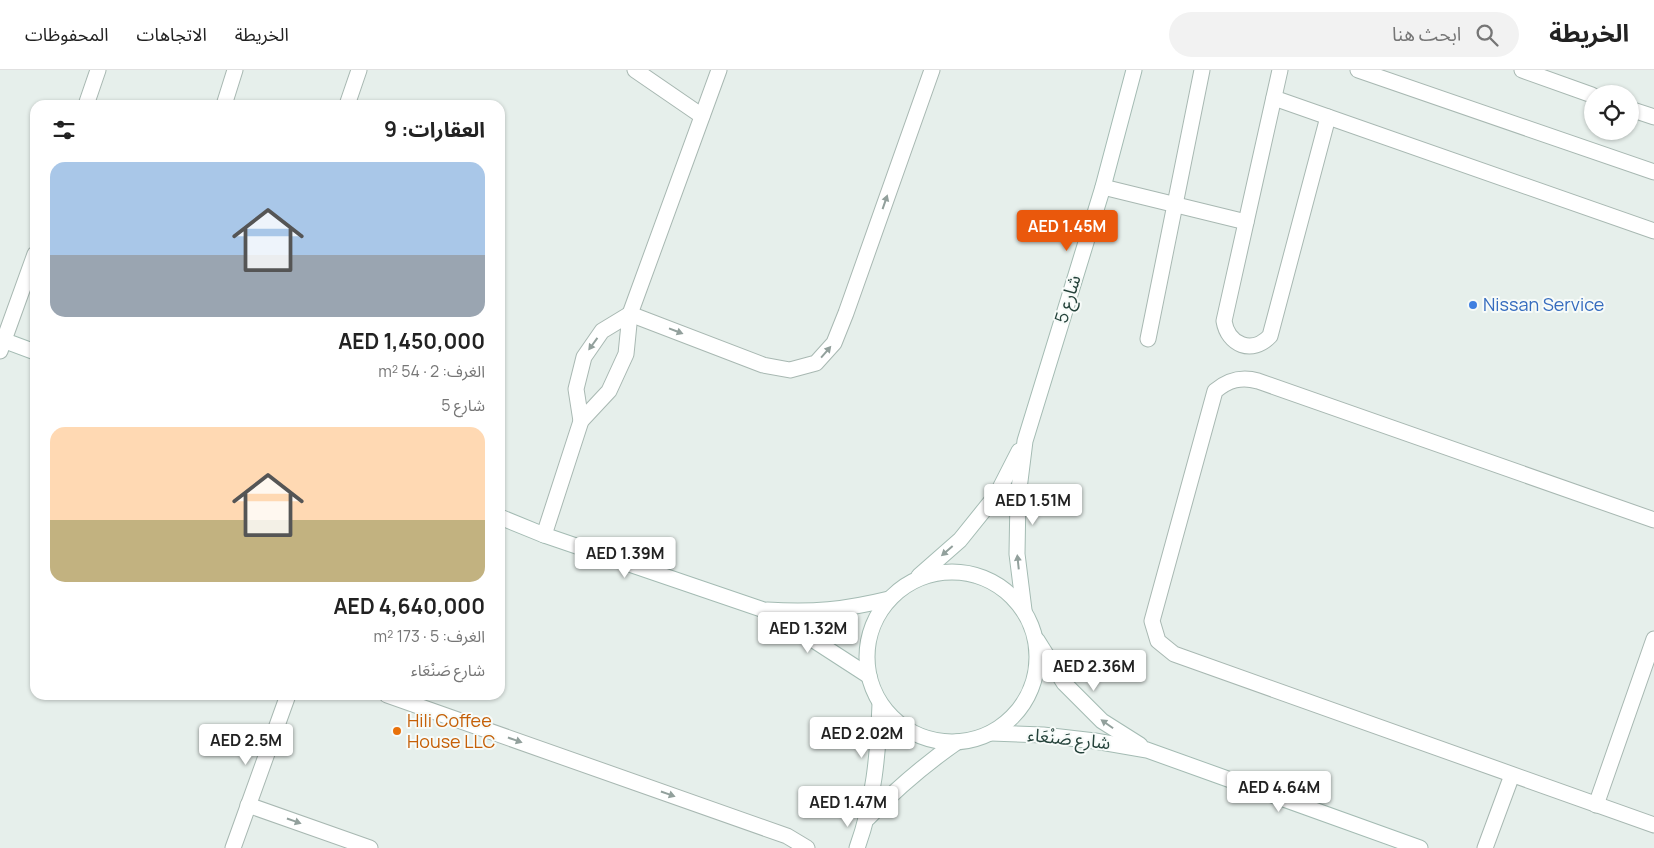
<!DOCTYPE html>
<html lang="ar">
<head>
<meta charset="utf-8">
<style>
  body { margin:0; font-family:Manrope,"Noto Sans Arabic",sans-serif; background:#f2f2f2; color:#222; direction:rtl; height:100vh; display:flex; flex-direction:column; font-size:19px; white-space:nowrap }
  * { box-sizing:border-box; margin:0 }
  p { font-size:16px; color:#767676 }
  .icon { flex:none; width:28px; height:28px; fill:none; stroke:currentColor; stroke-width:2; stroke-linecap:round; stroke-linejoin:round }
  .map { position:relative; flex:1; overflow:hidden; direction:ltr }
  .details { position:absolute; left:30px; top:30px; width:475px; height:600px; display:flex; flex-direction:column; background:#fff; border-radius:15px; box-shadow:0 1px 4px #0004; direction:rtl }
  .details>* { flex:none }
  .controls { position:absolute; left:1584px; top:15px; display:grid; gap:10px }
  .controls a { display:grid; place-items:center; width:55px; height:55px; border-radius:50%; background:#fff; box-shadow:0 1px 4px #0004; font-size:25px }
  .price { position:absolute; translate:-50% -42px; padding:0 11px; border-radius:5px; background:#fff; color:#222; font-size:16px; line-height:32px; filter:drop-shadow(0 1px 2px #0008) }
  .price::after { content:''; position:absolute; left:50%; top:30px; width:15px; height:11px; margin-left:-8px; background:inherit; clip-path:polygon(0 0,100% 0,50% 100%) }
  .price.current { background:#ea580c; color:#fff }
  ul { padding:0; list-style:none }
  li { display:grid; align-content:center; gap:10px; height:265px; padding:0 20px }
  li span { display:grid; place-items:center; height:155px; border-radius:15px; color:#555 }
  li>.icon { margin-inline-start:auto }
  span .icon { width:90px; height:90px; fill:#fffc; stroke-width:1 }
  li b { font-size:21px }
  h2 { display:flex; justify-content:space-between; align-items:center; height:60px; padding:0 20px; font-size:21px }
  header { display:flex; align-items:center; gap:30px; box-sizing:border-box; height:70px; padding:0 25px; background:#fff; border-bottom:1px solid #e0e0e0 }
  header strong { font-size:24px }
  nav { display:flex; gap:28px; margin-inline-start:auto; font-size:18px }
  .search { width:350px; height:45px; background:#f2f2f2; display:flex; align-items:center; gap:12px; box-sizing:border-box; padding:0 18px; border-radius:28px; color:#767676; font-size:19px }
  .map>svg:first-child { display:block }
  .lines { fill:none; stroke-linecap:round; stroke-linejoin:round }
  .lane-casing { stroke:#a8b8b2; stroke-width:17 }
  .street-casing { stroke:#a8b8b2; stroke-width:17 }
  .secondary-casing { stroke:#a4bbb3; stroke-width:17 }
  .lane { stroke:#fff; stroke-width:15 }
  .street { stroke:#fff; stroke-width:15 }
  .secondary { stroke:#fff; stroke-width:15 }
  .oneway { fill:#92a09c }
  .shop-dot { fill:#3f7fe0; stroke:#f7fbf9; stroke-width:2 }
  .food-dot { fill:#e8710a; stroke:#f7fbf9; stroke-width:2 }
  .labels { text-anchor:middle; stroke-width:4; stroke-linejoin:round; paint-order:stroke }
  .street-label { font-size:18px; fill:#24423a; stroke:#f7fbf9 }
  .shop-label { font-size:18px; fill:#366cbe; stroke:#f7fbf9; text-anchor:start }
  .food-label { font-size:18px; fill:#c56008; stroke:#f7fbf9; text-anchor:start }
</style>
</head>
<body>
<header>
<strong>الخريطة</strong>
<div class="search"><svg class="icon" aria-label="search" viewBox="0 0 24 24"><circle cx="10" cy="10" r="6"/><path d="M15 15l6 6"/></svg>ابحث هنا</div>
<nav><a>الخريطة</a><a>الاتجاهات</a><a>المحفوظات</a></nav>
</header>
<div class="map">
<svg width="1654" height="778" viewBox="0 0 1654 778">
  <rect width="100%" height="100%" fill="#e6efeb"/>
  <g class="lines">
    <g class="lane-casing">
      <g id="lane">
        <polyline points="635,0 702,46"/>
        <path d="M 1280,0 L 1224,251 C 1228,275 1252,285 1270,266 L 1328,47"/>
        <polyline points="1358,0 1654,102"/>
        <polyline points="1522,0 1592,25"/>
        <polyline points="1274,28 1654,161"/>
        <polyline points="86,35 98,0"/>
        <polyline points="224,35 235,0"/>
        <polyline points="347,35 359,0"/>
        <polyline points="1630,39 1654,47"/>
        <polyline points="1103,117 1246,152"/>
        <polyline points="630,244 763,295 790,300 816,293 834,273 846,243 932,0"/>
        <polyline points="1148,269 1202,0"/>
        <polyline points="0,281 35,184"/>
        <polyline points="581,351 576,319 584,287 602,261 630,244"/>
        <path d="M 1654,450 L 1258,311 C 1241,306 1228,310 1215,321 L 1152,551 L 1158,571 L 1174,584 L 1654,755"/>
        <polyline points="544,465 581,351 609,321 626,284 630,244 719,0"/>
        <polyline points="387,625 787,766 807,778"/>
        <polyline points="248,735 370,778"/>
        <polyline points="1596,735 1654,569"/>
        <polyline points="1485,778 1512,705"/>
      </g>
    </g>
    <g class="street-casing">
      <polyline id="street" points="233,778 288,625"/>
    </g>
    <g class="secondary-casing">
      <g id="secondary">
        <polyline points="0,269 35,282"/>
        <polyline points="500,447 544,465 761,539 798,560 869,606"/>
        <circle cx="952" cy="587" r="85"/>
        <polyline points="919,506 960,470 997,424 1019,381"/>
        <path d="M 767,540 C 813,543 844,540 889,529"/>
        <polyline points="1024,540 1017,484 1018,427 1025,371 1103,117 1134,0"/>
        <polyline points="1037,570 1064,613 1102,651 1140,675"/>
        <polyline points="991,663 1043,665 1095,671 1147,680 1420,778"/>
        <path d="M 868,748 C 896,719 924,695 957,672"/>
        <path d="M 857,778 C 874,731 878,684 880,634"/>
      </g>
    </g>
    <use href="#lane" class="lane"/>
    <use href="#street" class="street"/>
    <use href="#secondary" class="secondary"/>
  </g>
  <defs><path id="oneway-solid" d="M-6-.8H1V-3.2L6.5 0L1 3.2V.8H-6Z" transform="scale(1.25)"/></defs>
  <g class="oneway">
    <use href="#oneway-solid" transform="translate(885 132) rotate(-71)"/>
    <use href="#oneway-solid" transform="translate(676 261) rotate(21)"/>
    <use href="#oneway-solid" transform="translate(593 274) rotate(126)"/>
    <use href="#oneway-solid" transform="translate(826 282) rotate(-49)"/>
    <use href="#oneway-solid" transform="translate(947 481) rotate(139)"/>
    <use href="#oneway-solid" transform="translate(1018 492) rotate(-96)"/>
    <use href="#oneway-solid" transform="translate(1107 654) rotate(-145)"/>
    <use href="#oneway-solid" transform="translate(515 670) rotate(19)"/>
    <use href="#oneway-solid" transform="translate(668 724) rotate(19)"/>
    <use href="#oneway-solid" transform="translate(294 751) rotate(19)"/>
  </g>
  <circle class="shop-dot" cx="1473" cy="235" r="5"/>
  <circle class="food-dot" cx="397" cy="661" r="5"/>
  <g class="labels">
    <g class="street-label">
      <text transform="translate(1068 229) rotate(-73)" y="6">شارع 5</text>
      <text transform="translate(1069 669) rotate(6)" y="6">شارع صَنْعَاء</text>
    </g>
    <g class="shop-label">
      <text x="1483" y="241">Nissan Service</text>
    </g>
    <g class="food-label">
      <text x="407" y="657">Hili Coffee<tspan x="407" dy="21">House LLC</tspan></text>
    </g>
  </g>
</svg>
<div class="controls">
<a><svg class="icon" aria-label="locate" viewBox="0 0 24 24"><circle cx="12" cy="12" r="6"/><path d="M12 2v4M12 18v4M2 12h4M18 12h4"/></svg></a>
</div>
<b class="price current" style="left:1067px;top:182px">AED 1.45M</b>
<b class="price" style="left:1033px;top:456px">AED 1.51M</b>
<b class="price" style="left:625px;top:509px">AED 1.39M</b>
<b class="price" style="left:808px;top:584px">AED 1.32M</b>
<b class="price" style="left:1094px;top:622px">AED 2.36M</b>
<b class="price" style="left:862px;top:689px">AED 2.02M</b>
<b class="price" style="left:246px;top:696px">AED 2.5M</b>
<b class="price" style="left:1279px;top:743px">AED 4.64M</b>
<b class="price" style="left:848px;top:758px">AED 1.47M</b>
<section class="details">
<h2>العقارات: 9<svg class="icon" aria-label="filters" viewBox="0 0 24 24"><path d="M4 7h16M4 17h16"/><circle cx="9" cy="7" r="2"/><circle cx="15" cy="17" r="2"/></svg></h2>
<ul>
<li><span style="background:linear-gradient(#a9c7e8 60%,#9aa5b1 0)"><svg class="icon" aria-label="home" viewBox="0 0 24 24"><path d="M3 11l9-7 9 7M6 9v11h12V9"/></svg></span><div><b>AED 1,450,000</b><p>الغرف: 2 · 54 m²</p><p>شارع 5</p></div></li>
<li><span style="background:linear-gradient(#ffd9b3 60%,#c2b280 0)"><svg class="icon" aria-label="home" viewBox="0 0 24 24"><path d="M3 11l9-7 9 7M6 9v11h12V9"/></svg></span><div><b>AED 4,640,000</b><p>الغرف: 5 · 173 m²</p><p>شارع صَنْعَاء</p></div></li>
</ul>
</section>
</div>
</body>
</html>
